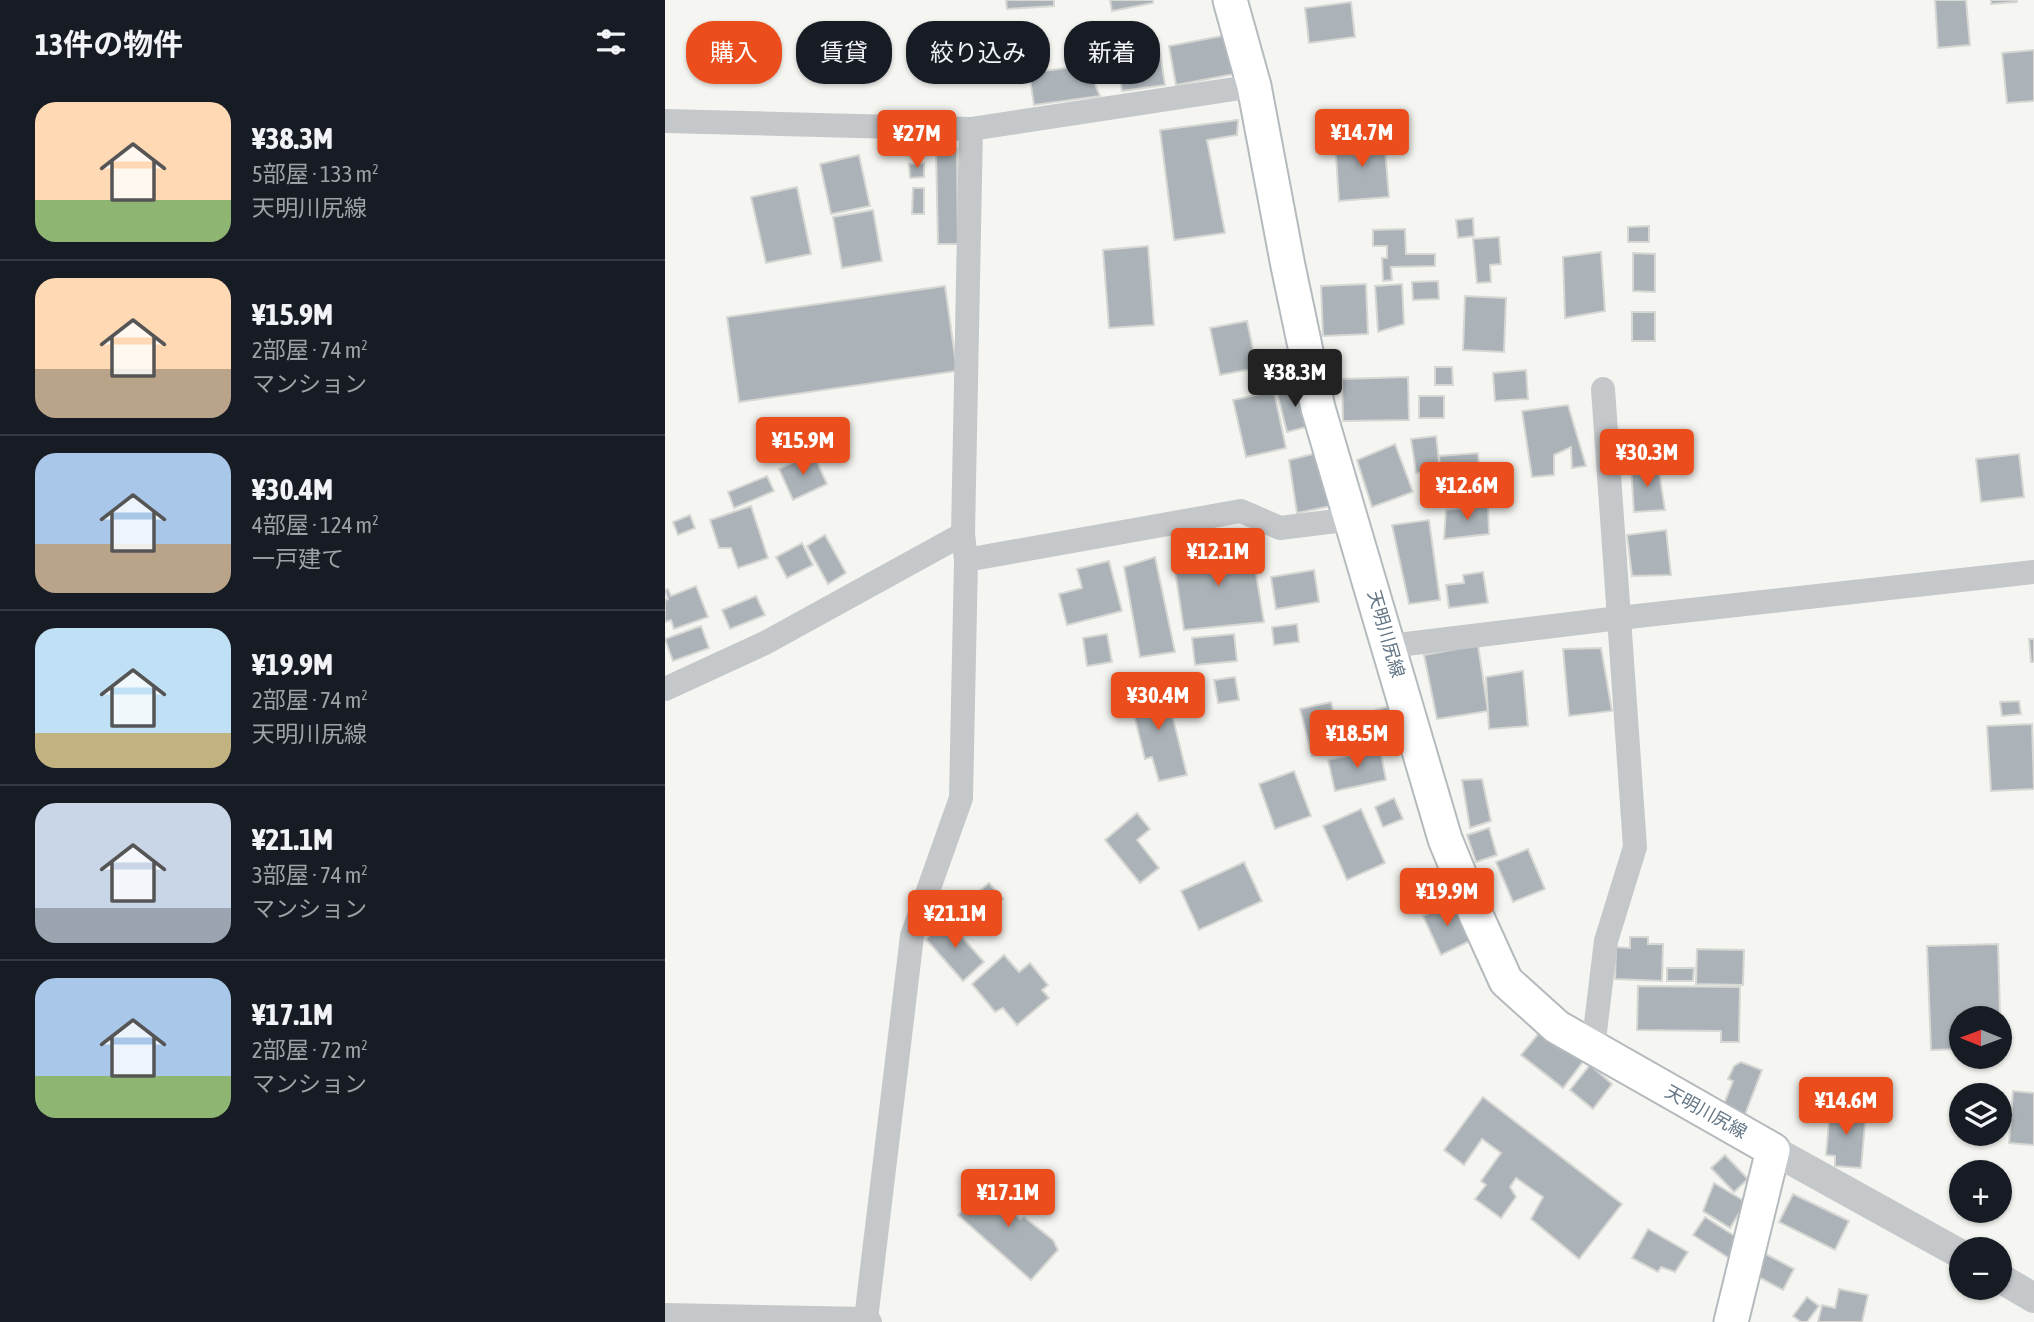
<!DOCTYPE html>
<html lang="ja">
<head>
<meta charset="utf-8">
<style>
  body { margin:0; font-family:"Asap Condensed","Noto Sans JP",sans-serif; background:#242831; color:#f1f3f6; height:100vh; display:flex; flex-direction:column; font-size:26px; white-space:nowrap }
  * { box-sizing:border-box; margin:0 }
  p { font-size:23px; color:#9ea1a6 }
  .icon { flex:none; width:38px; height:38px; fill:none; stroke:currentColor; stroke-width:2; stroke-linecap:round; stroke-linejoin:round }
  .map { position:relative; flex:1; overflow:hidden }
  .panel { display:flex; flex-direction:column; background:#171b24; width:665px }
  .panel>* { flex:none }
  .top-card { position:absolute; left:21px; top:21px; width:665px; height:63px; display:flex; gap:14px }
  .needle { width:46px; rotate:271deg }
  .controls { position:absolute; left:1284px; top:1006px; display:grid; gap:14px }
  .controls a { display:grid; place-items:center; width:63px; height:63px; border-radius:50%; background:#171b24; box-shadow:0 2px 5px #0004; font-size:35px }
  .price { position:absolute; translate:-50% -60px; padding:0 16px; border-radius:7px; background:#eb4e1c; color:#fff; font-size:23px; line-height:46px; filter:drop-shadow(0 2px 4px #0008) }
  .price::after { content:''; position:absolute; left:50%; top:42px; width:21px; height:16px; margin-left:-10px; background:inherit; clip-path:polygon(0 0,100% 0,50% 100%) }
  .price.active { background:#222; color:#fff }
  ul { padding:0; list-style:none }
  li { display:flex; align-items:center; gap:21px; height:175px; padding:0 35px }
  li+li { border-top:2px solid #363941 }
  li span { display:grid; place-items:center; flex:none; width:196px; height:140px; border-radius:21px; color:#555 }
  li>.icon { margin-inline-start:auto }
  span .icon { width:84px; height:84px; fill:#fffc; stroke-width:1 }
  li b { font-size:30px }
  h2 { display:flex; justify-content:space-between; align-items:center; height:84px; padding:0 35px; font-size:30px }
  .pill { padding:0 24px; border-radius:28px; background:#171b24; box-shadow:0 2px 5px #0004; font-size:24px; line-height:63px }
  .pill.active { background:#eb4e1c; color:#fff }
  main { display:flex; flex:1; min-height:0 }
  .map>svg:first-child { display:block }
  .building { fill:#abb3b8; stroke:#d7d7d4; stroke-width:2 }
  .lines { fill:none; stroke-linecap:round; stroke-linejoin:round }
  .secondary-casing { stroke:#b4babe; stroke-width:37 }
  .minor { stroke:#c5c8cb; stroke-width:24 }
  .tertiary { stroke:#c5c8cb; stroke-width:30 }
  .secondary { stroke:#fff; stroke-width:33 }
  .labels { text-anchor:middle; stroke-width:7; stroke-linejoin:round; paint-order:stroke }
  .street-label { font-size:18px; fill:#637584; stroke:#fff }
</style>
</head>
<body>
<main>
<section class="panel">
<h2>13件の物件<svg class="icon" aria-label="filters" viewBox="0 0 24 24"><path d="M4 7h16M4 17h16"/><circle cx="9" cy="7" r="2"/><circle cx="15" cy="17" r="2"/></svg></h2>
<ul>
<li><span style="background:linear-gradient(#ffd9b3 70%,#8fb573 0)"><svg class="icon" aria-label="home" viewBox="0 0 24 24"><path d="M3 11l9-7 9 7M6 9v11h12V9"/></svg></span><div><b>¥38.3M</b><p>5部屋 · 133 m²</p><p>天明川尻線</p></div></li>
<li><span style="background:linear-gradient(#ffd9b3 65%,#b9a48a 0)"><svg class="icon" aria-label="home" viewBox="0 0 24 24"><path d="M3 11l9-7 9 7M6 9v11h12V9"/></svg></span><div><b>¥15.9M</b><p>2部屋 · 74 m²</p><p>マンション</p></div></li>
<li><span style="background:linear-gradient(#a9c7e8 65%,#b9a48a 0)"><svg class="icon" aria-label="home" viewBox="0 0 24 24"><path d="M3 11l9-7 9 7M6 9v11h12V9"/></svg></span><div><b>¥30.4M</b><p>4部屋 · 124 m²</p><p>一戸建て</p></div></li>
<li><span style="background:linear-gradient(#bfe0f5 75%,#c2b280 0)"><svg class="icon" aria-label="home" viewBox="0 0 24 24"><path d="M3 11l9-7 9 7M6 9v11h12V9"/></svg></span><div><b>¥19.9M</b><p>2部屋 · 74 m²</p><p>天明川尻線</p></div></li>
<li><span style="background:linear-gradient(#c9d6e8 75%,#9aa5b1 0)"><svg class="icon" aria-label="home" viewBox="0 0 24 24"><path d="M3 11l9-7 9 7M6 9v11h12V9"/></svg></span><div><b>¥21.1M</b><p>3部屋 · 74 m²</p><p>マンション</p></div></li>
<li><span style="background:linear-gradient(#a9c7e8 70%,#8fb573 0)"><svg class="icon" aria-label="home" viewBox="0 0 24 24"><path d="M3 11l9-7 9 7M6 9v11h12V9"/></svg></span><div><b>¥17.1M</b><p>2部屋 · 72 m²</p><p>マンション</p></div></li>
</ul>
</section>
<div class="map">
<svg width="1369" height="1322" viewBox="0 0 1369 1322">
  <rect width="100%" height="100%" fill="#f5f6f1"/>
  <g class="building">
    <polygon points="341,0 389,0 389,6 342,9"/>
    <polygon points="445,0 488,0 488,3 447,11"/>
    <polygon points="1270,0 1301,0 1305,45 1273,48"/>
    <polygon points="1326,0 1352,0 1352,2 1326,4"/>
    <polygon points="686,2 690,37 644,43 640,8"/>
    <polygon points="562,35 569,74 511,85 504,46"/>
    <polygon points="1369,50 1369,101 1342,103 1337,53"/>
    <polygon points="495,52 500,85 457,91 452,58"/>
    <polygon points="422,65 435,96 369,105 364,73"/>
    <polygon points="573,120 572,135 542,140 560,233 509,240 495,130"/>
    <polygon points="719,137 724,197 674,201 670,141"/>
    <polygon points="271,149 292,149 293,244 273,244"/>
    <polygon points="194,155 205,206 166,214 155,164"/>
    <polygon points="259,163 259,177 245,178 244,164"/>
    <polygon points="132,187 146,254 101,263 86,197"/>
    <polygon points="248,188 259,188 259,214 247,214"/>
    <polygon points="208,210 217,261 177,268 168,217"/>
    <polygon points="808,218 809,236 793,238 791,220"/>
    <polygon points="984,226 984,242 963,242 963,227"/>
    <polygon points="740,229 741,254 770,254 770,266 726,267 727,280 718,281 717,258 722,258 722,246 708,246 708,230"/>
    <polygon points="834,237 836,264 825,265 826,282 812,283 808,239"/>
    <polygon points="483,246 489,325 444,328 438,250"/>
    <polygon points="936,252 940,311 900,318 898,257"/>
    <polygon points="968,253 990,254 990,292 968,291"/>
    <polygon points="773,281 774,299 748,300 747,282"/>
    <polygon points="701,284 703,334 658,336 656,286"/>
    <polygon points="737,284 739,324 713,332 710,286"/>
    <polygon points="280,286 292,371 74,402 62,317"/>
    <polygon points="800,296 841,298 839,352 798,350"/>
    <rect x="967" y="312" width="23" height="29"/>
    <polygon points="582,321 592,368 555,375 545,328"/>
    <polygon points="770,367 787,367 788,385 770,385"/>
    <polygon points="861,370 863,399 830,401 828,373"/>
    <polygon points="743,377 744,420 678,421 677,379"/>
    <polygon points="638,386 649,425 622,432 612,393"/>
    <polygon points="609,391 621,448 581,457 568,400"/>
    <rect x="754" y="396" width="25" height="22"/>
    <polygon points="903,405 921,466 907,468 906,447 889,455 889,475 867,477 857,411"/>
    <polygon points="771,436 775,470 751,473 746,439"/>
    <polygon points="730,444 748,492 707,507 692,460"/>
    <polygon points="656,452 671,505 632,513 624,460"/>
    <polygon points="148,453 162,484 128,500 114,469"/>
    <polygon points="813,453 816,495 778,499 774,456"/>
    <polygon points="1354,454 1359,497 1316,502 1311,459"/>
    <polygon points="993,465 1000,510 969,512 966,467"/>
    <polygon points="102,476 109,491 69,508 63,492"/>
    <polygon points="823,505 824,534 779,539 781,510"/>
    <polygon points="86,506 103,558 73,568 66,548 54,548 45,520"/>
    <polygon points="25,515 30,528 13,535 8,522"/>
    <polygon points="764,520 775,600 744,604 727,525"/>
    <polygon points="1001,530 1006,575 967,576 962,535"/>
    <polygon points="160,535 181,573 163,584 142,546"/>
    <polygon points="137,543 148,565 122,578 111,557"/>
    <polygon points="586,544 599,622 519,630 508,557"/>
    <polygon points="490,557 510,652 475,657 459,567"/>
    <polygon points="444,561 457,611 402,625 394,594 417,588 412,569"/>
    <polygon points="649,570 654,602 611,609 606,577"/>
    <polygon points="818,572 823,603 784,608 781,585 799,583 798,575"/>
    <polygon points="31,586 43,617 9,629 6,620 0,622 0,600 3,599 0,590 3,589 6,596"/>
    <polygon points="91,596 100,615 65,629 57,610"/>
    <polygon points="632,624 634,642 609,645 607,627"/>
    <polygon points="36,626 44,648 8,661 0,639"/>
    <polygon points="442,634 447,662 422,666 418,638"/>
    <polygon points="569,634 572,661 530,665 527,638"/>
    <polygon points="1364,639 1369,639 1369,662 1366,662"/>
    <polygon points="813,645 823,711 772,719 759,655"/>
    <polygon points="936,648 947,711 904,716 898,649"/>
    <polygon points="858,671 863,726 824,729 821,677"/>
    <polygon points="570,677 574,700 553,703 549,680"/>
    <polygon points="500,686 522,775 494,781 487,757 480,759 464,695"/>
    <polygon points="1354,701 1356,714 1337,716 1335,702"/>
    <polygon points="666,702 677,748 647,756 635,709"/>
    <polygon points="732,704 742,739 721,745 711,710"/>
    <polygon points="1367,724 1369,789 1326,791 1322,726"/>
    <polygon points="715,749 721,780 670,791 663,760"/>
    <polygon points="629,771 646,816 610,829 594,784"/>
    <polygon points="817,779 826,821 805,828 797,780"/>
    <polygon points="729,798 738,819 718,827 710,807"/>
    <polygon points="696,809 720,863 682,880 658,826"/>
    <polygon points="472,813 485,829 472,840 494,868 475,883 440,840"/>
    <polygon points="824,828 832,855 811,862 802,835"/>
    <polygon points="863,849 880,889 848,902 831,862"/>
    <polygon points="579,862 597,901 534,930 516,891"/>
    <polygon points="324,883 338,899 313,920 299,904"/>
    <polygon points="787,902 805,941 776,955 758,916"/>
    <polygon points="282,920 319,962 298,981 261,939"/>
    <polygon points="965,937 983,937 983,944 998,944 997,981 950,979 951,947 965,948"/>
    <polygon points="1333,944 1336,1048 1335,1018 1297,1018 1297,1049 1266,1050 1262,946"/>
    <polygon points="1032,949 1079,950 1078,985 1031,984"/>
    <polygon points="339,955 354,972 365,963 383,985 377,990 384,998 352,1025 338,1008 330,1012 307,984"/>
    <polygon points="1002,968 1029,968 1028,981 1002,981"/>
    <polygon points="973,986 1075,987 1074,1042 1056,1042 1056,1031 972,1030"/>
    <polygon points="879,1027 920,1059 898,1088 856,1055"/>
    <polygon points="1076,1062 1097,1070 1079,1117 1057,1109 1068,1081 1063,1079 1069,1066"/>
    <polygon points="925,1065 947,1084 928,1109 905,1090"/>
    <polygon points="1348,1091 1369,1093 1369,1145 1344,1143"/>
    <polygon points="818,1097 957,1204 914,1259 866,1219 878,1197 851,1178 845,1187 851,1197 836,1218 810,1199 821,1185 816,1181 836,1153 817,1139 799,1165 779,1150"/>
    <polygon points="1165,1109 1201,1112 1196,1168 1170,1166 1170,1156 1161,1155"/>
    <polygon points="1060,1155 1083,1179 1069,1192 1046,1168"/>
    <polygon points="330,1173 348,1190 337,1203 355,1219 359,1217 388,1240 393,1250 366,1280 293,1215"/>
    <polygon points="1049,1183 1081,1202 1065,1228 1038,1211"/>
    <polygon points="1128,1194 1184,1221 1170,1250 1114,1222"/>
    <polygon points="1040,1217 1079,1242 1067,1260 1028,1235"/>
    <polygon points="983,1229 1023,1252 1010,1272 996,1267 993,1272 967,1258"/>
    <polygon points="1099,1253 1129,1269 1118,1290 1088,1274"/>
    <polygon points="1174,1289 1203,1295 1197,1322 1153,1322 1157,1305 1170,1308"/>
    <polygon points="1142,1297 1154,1306 1142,1322 1136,1322 1128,1316"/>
  </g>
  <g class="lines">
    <g class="secondary-casing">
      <polyline id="secondary" points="565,0 589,86 623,266 653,408 780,839 811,915 841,981 892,1027 1108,1150 1066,1322"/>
    </g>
    <g class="minor">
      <polyline points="0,121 306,129 589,86"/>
      <polyline points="301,560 576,511 615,528 687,519"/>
      <polyline points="725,646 954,618 1369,572"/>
      <polyline points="0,689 100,643 298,534"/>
      <polyline points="928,1048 941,941 970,847 938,389"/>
      <polyline points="0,1315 201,1319 205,1322"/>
      <polyline points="201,1319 247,936 296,798 301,560 298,534 306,129"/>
    </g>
    <g class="tertiary">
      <polyline points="1108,1150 1297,1255"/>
      <polyline points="1335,1278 1369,1298"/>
    </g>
    <use href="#secondary" class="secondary"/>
  </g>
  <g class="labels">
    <g class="street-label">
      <text transform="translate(721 634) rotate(74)" y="6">天明川尻線</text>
      <text transform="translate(1041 1112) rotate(29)" y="6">天明川尻線</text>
    </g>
  </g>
</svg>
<div class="controls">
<a><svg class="needle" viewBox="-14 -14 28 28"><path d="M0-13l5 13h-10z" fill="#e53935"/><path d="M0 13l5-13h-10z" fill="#9ea1a6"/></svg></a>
<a><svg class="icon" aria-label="layers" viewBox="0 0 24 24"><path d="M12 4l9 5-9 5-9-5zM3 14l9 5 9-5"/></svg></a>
<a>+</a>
<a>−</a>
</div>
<b class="price" style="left:697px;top:169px">¥14.7M</b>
<b class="price" style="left:252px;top:170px">¥27M</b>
<b class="price active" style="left:630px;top:409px">¥38.3M</b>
<b class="price" style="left:138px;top:477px">¥15.9M</b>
<b class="price" style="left:982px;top:489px">¥30.3M</b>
<b class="price" style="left:802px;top:522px">¥12.6M</b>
<b class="price" style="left:553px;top:588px">¥12.1M</b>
<b class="price" style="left:493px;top:732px">¥30.4M</b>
<b class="price" style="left:692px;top:770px">¥18.5M</b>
<b class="price" style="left:782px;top:928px">¥19.9M</b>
<b class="price" style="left:290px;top:950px">¥21.1M</b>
<b class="price" style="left:1181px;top:1137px">¥14.6M</b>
<b class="price" style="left:343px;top:1229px">¥17.1M</b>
<div class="top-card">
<a class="pill active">購入</a>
<a class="pill">賃貸</a>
<a class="pill">絞り込み</a>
<a class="pill">新着</a>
</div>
</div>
</main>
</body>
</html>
